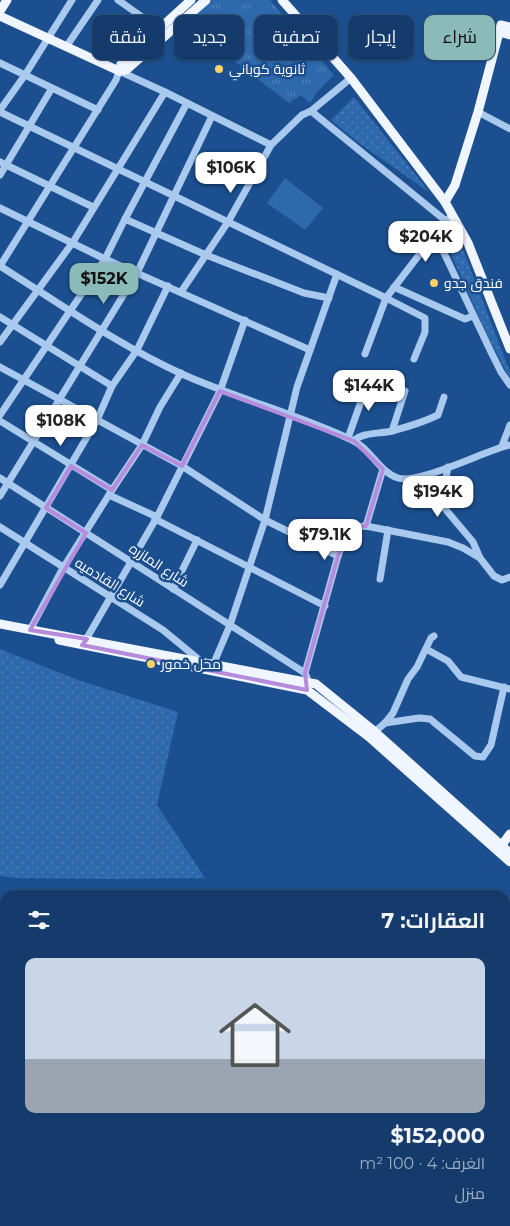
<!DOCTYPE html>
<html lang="ar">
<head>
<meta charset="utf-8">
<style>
  body { margin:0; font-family:Montserrat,Cairo,sans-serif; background:#214673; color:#f1f3f6; direction:rtl; height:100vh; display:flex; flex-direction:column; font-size:19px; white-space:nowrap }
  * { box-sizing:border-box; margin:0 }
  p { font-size:16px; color:#9dadc1 }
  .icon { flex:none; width:28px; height:28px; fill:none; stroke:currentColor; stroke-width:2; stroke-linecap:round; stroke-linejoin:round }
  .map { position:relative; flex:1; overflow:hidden; direction:ltr }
  .side { position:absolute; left:0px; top:890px; width:510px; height:336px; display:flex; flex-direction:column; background:#143b6b; border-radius:15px 15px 0 0; box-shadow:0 1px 4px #0004,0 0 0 1px #33557e; direction:rtl }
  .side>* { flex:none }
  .top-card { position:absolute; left:15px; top:15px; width:480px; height:45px; direction:rtl; display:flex; gap:10px }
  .price { position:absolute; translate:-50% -42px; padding:0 11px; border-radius:10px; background:#fff; color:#222; font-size:16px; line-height:32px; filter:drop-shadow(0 1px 2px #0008) }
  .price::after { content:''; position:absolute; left:50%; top:30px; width:15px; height:11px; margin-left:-8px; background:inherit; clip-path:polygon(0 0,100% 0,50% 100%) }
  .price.on { background:#8bbbb9; color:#111 }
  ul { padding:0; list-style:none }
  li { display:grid; align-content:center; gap:10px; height:265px; padding:0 25px }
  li+li { border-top:1px solid #33557e }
  li span { display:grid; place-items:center; height:155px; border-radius:10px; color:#555 }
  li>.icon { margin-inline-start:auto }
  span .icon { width:90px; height:90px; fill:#fffc; stroke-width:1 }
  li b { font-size:21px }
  h2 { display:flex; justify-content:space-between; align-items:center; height:60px; padding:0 25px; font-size:21px }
  .tag { padding:0 18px; border-radius:10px; background:#143b6b; box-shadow:0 1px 4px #0004,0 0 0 1px #33557e; font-size:18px; line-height:45px }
  .tag.on { background:#8bbbb9; color:#111 }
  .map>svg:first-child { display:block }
  .grass { fill:url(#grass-dots) }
  .park { fill:url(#park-tufts) }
  .pitch { fill:#2e69ad }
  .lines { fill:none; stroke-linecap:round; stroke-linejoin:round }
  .stream { stroke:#9cc4f0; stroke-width:2 }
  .minor { stroke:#a9c9ee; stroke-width:7 }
  .major { stroke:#f0f6ff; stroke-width:9 }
  .rail-casing { stroke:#fff; stroke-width:4 }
  .rail { stroke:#1b4f8f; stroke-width:2; stroke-dasharray:5.5; stroke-linecap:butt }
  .marked { fill:none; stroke:#b68bdc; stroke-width:4; stroke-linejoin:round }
  .poi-dot { fill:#ffd166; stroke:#1b4f8f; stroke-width:2 }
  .labels { text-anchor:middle; stroke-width:5; stroke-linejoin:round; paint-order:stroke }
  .poi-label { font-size:14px; fill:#fff; stroke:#1b4f8f; text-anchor:start }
  .street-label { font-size:14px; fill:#fff; stroke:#1b4f8f }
</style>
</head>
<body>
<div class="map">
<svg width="510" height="1226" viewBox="0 0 510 1226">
  <defs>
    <pattern id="grass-dots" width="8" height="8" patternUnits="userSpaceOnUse" patternTransform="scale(1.25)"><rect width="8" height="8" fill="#2e69ad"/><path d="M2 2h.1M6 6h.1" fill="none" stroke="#4d80b9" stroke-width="1.8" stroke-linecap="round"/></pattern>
    <pattern id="park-tufts" width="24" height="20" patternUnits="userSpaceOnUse" patternTransform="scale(1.25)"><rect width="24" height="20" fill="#2e69ad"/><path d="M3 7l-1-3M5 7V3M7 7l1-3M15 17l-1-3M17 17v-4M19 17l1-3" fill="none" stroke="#4d80b9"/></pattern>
  </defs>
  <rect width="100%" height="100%" fill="#1b4f8f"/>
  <g class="grass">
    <polygon points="354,97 430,193 359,143 331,120"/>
    <polygon points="456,231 510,372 510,379 488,337 443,236"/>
    <polygon points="0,649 78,680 178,712 157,805 205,878 107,879 16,878 0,876"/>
    <polygon points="0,1019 5,1021 5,1221 406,1221 413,1226 0,1226"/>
  </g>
  <polygon class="park" points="212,0 270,0 334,75 318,91 310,103 301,95 289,103 186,24"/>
  <polygon class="pitch" points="285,178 323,208 305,230 267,203"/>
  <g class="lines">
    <g class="stream">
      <polyline points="0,1199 5,1194"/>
      <polyline points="98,1221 103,1226"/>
    </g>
    <g class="minor">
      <polyline points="118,0 159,29"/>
      <polyline points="66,47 98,0"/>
      <polyline points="0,63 98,110"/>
      <polyline points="0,110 25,75 72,0"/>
      <polyline points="311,111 351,78"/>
      <polyline points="0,112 386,298 425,318 425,332 414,359"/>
      <polyline points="478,112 510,129"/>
      <polyline points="0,162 93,207"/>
      <polyline points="0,175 52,88"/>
      <polyline points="0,208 105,259 310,350"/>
      <polyline points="125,219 206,255 304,293 329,298"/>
      <polyline points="435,234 491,352 501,372 510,385"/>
      <path d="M 0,266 C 59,303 118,345 182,374 C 238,399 297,414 352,440 C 370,448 379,472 398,478 C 418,485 486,450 510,445"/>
      <polyline points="0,266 116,80 119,71 165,92 271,145"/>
      <polyline points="394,287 465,319 473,316"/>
      <polyline points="181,292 228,222 271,145 302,115 311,111 446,221"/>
      <polyline points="0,317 112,386"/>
      <polyline points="0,342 73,242 165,92"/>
      <polyline points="365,354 386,298 435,234 448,219"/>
      <polyline points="0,367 182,466 265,520 338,556"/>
      <polyline points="0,415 105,259 125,219 187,103"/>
      <polyline points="0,421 112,490"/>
      <polyline points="392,431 405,391"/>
      <polyline points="348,438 369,379"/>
      <path d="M 354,441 C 362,432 380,434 392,431 C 407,427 424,422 438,415 L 444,397"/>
      <polyline points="502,446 510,425"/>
      <polyline points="448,467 441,504 473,542 480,558"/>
      <polyline points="0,478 305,673"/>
      <polyline points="109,495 157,517"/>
      <polyline points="0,496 137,273 212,116"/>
      <polyline points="155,519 325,606"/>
      <polyline points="366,526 448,542 463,548 480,558 494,576 502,580 510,577"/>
      <polyline points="0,527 163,630 203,663"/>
      <polyline points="380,579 388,530"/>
      <polyline points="0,585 97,420 112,386 137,350 168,286"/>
      <polyline points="173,589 197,540"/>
      <polyline points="30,630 63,568 112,490 142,445 160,407 181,373"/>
      <polyline points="84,643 157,517 220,391 245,320"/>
      <polyline points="426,649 448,661 461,677 510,689"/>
      <polyline points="213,665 230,625 265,520 297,387 337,274"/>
      <polyline points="307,677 305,673 338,556 347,532 352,527 366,526 383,469"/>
      <polyline points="385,723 419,718 430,719 475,756 483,757 491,745 504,687"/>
      <polyline points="371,735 385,723 393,713 408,679 417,667 431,638 434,636"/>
    </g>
    <g class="major">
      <polyline points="282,0 351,78 445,202 468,243 510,349"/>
      <polyline points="0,11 7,0"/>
      <polyline points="0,16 119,71"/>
      <polyline points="499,32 510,35"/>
      <polyline points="119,71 126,70 206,0"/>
      <polyline points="119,71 121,64 191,0"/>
      <polyline points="445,202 455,185 478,112 501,25 510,27"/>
      <polyline points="0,624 316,684 374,731 510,853"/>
      <polyline points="59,640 307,690 369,737 510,862"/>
      <polyline points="499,849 510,834"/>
    </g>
    <g class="rail-casing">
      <g id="rail">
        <polyline points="0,1011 5,1013"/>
        <polyline points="422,1221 429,1226"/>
      </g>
    </g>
    <use href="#rail" class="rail"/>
  </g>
  <path class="marked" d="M 220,391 L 354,441 L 383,469 L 366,526 L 352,527 L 347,532 L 338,556 L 305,673 L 307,690 L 82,645 L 87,639 L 30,630 L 86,533 L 46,508 L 71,466 L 112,490 L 142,445 L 182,466 Z"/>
  <g class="poi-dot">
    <circle cx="219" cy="69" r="5"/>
    <circle cx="434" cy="283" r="5"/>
    <circle cx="151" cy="664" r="5"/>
  </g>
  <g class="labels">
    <g class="poi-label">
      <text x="229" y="74">ثانوية كوباني</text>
      <text x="444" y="288">فندق جدو</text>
      <text x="161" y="669">محل خمور</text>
    </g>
    <g class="street-label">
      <text transform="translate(159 565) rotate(33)" y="5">شارع المازره</text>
      <text transform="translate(110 582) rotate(32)" y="5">شارع القادميه</text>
    </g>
  </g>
</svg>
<b class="price" style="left:231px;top:194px">$106K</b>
<b class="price" style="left:426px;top:263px">$204K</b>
<b class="price on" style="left:104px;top:305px">$152K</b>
<b class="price" style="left:369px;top:412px">$144K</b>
<b class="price" style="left:61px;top:447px">$108K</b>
<b class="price" style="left:438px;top:518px">$194K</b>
<b class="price" style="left:325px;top:561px">$79.1K</b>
<div class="top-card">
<a class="tag on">شراء</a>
<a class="tag">إيجار</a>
<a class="tag">تصفية</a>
<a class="tag">جديد</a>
<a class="tag">شقة</a>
</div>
<section class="side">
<h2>العقارات: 7<svg class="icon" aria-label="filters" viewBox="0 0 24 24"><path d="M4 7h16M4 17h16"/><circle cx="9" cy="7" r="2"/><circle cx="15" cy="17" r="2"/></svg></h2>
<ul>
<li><span style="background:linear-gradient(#c9d6e8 65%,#9aa5b1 0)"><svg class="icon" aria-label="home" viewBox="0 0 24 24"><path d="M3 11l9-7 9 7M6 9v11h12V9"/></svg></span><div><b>$152,000</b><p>الغرف: 4 · 100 m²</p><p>منزل</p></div></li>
</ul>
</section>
</div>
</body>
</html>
